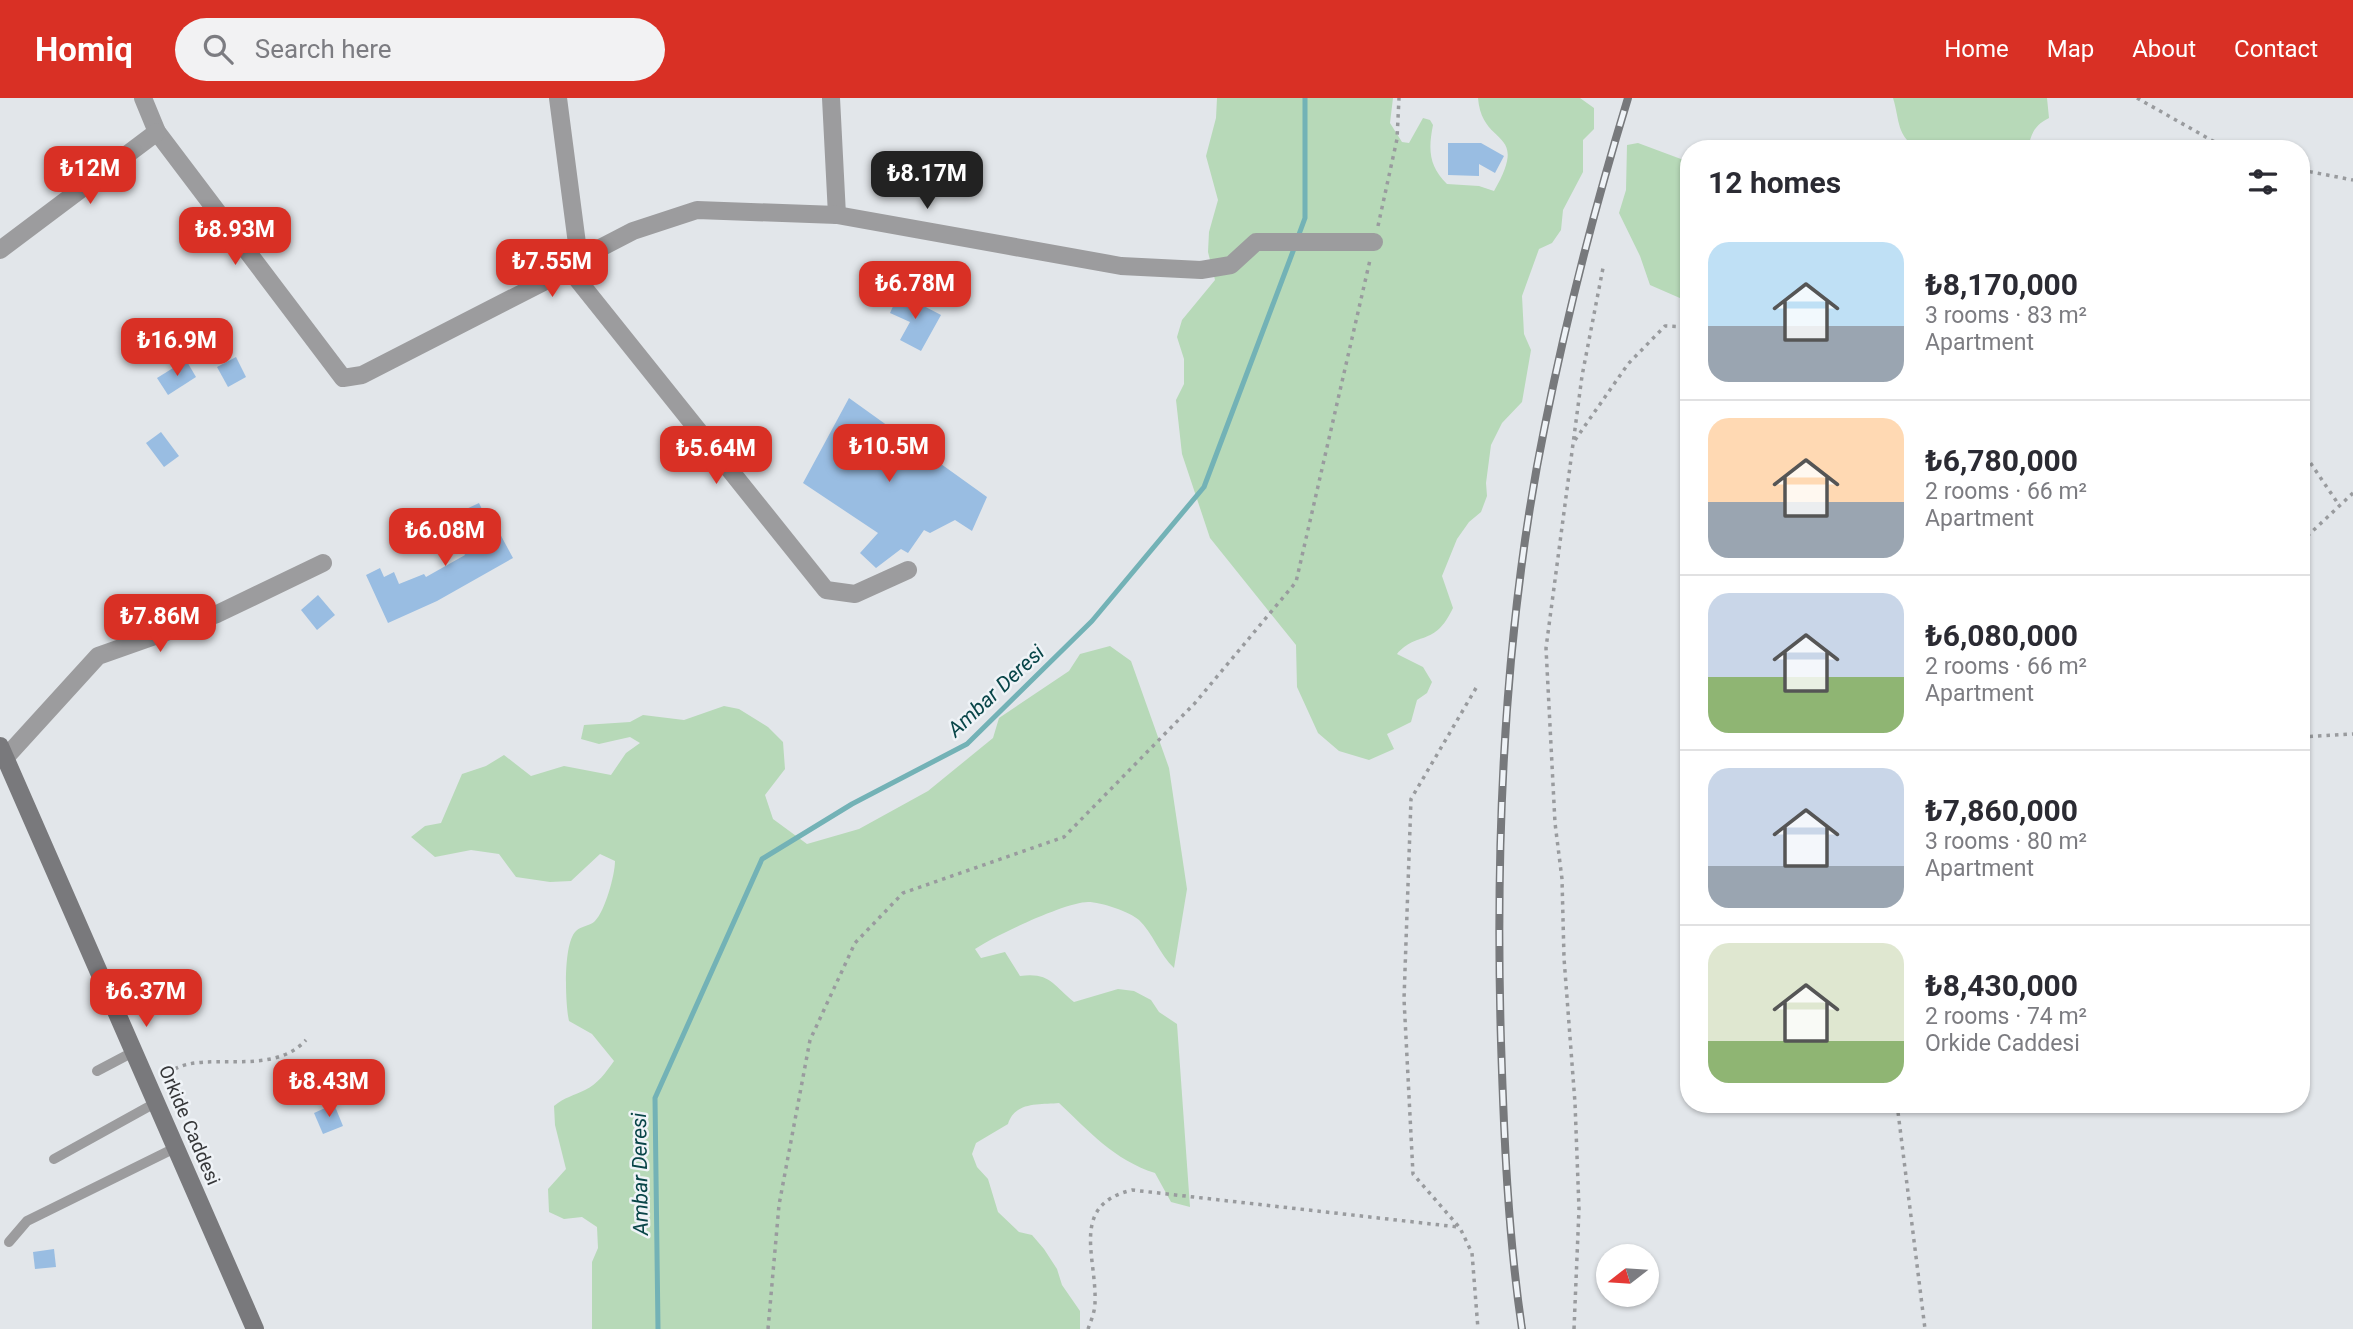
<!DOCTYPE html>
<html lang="en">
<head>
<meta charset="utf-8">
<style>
  body { margin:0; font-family:Roboto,sans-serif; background:#f2f2f3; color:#2b2b33; height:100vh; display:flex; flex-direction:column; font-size:26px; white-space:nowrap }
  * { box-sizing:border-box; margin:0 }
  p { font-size:23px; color:#7c7c81 }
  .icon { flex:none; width:38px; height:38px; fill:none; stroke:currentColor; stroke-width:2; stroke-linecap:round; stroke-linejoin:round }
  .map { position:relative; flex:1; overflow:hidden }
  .panel { position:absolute; left:1680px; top:42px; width:630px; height:973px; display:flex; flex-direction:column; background:#fff; border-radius:28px; box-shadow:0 2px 5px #0004 }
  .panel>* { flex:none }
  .needle { width:46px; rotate:253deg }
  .controls { position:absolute; left:1596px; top:1146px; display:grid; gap:14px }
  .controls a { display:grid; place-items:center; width:63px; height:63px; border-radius:50%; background:#fff; box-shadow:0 2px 5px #0004; font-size:35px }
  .price { position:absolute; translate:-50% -60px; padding:0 16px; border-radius:14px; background:#d93025; color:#fff; font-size:23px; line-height:46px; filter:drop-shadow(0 2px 4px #0008) }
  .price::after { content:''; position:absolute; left:50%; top:42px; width:21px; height:16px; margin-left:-10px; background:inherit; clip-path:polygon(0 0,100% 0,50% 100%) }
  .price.on { background:#222; color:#fff }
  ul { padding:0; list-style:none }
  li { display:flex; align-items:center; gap:21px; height:175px; padding:0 28px }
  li+li { border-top:2px solid #e1e1e2 }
  li span { display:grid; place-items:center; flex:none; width:196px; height:140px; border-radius:21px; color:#555 }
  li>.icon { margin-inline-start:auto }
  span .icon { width:84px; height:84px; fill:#fffc; stroke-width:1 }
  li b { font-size:30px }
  h2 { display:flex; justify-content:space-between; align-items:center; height:84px; padding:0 28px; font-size:30px }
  header { display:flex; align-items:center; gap:42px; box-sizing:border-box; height:98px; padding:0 35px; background:#d93025; color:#fff }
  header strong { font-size:33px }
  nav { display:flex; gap:38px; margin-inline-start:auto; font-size:24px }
  .search { width:490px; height:63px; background:#f2f2f3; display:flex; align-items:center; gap:18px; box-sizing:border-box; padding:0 24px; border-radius:38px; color:#7c7c81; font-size:26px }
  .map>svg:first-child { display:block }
  .green { fill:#b7d9b8 }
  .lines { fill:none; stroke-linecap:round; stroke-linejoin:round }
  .stream { stroke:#73b2b6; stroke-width:5 }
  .building { fill:#99bde2 }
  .path { stroke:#999b9e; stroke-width:3.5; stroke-dasharray:3.5 5; stroke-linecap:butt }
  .lane { stroke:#9c9c9e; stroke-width:10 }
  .street { stroke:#9c9c9e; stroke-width:18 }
  .secondary { stroke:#79797c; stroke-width:18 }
  .rail-casing { stroke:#77797c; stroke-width:8 }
  .rail { stroke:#eff3f7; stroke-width:5; stroke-dasharray:16; stroke-linecap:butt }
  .labels { text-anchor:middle; stroke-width:5; stroke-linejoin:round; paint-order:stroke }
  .street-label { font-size:19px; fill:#363739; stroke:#eff3f7 }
  .water-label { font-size:21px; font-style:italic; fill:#084548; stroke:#eff3f7 }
</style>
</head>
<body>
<header>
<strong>Homiq</strong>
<div class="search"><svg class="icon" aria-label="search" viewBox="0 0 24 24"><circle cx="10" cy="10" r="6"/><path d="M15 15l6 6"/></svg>Search here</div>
<nav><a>Home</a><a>Map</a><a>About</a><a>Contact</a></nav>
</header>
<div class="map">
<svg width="2353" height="1231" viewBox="0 0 2353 1231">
  <rect width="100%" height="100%" fill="#e2e6ea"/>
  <g class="green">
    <path d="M 1217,0 L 1393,0 L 1390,25 L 1402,44 L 1409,45 L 1423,20 L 1430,22 L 1433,27 C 1428,52 1429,68 1447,86 L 1479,88 L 1494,93 C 1531,29 1482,51 1478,0 L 1580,0 L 1594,10 L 1594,31 L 1583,42 L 1583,74 L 1563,112 L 1561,132 L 1552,145 L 1539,151 L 1522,198 L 1524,236 L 1531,252 L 1522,304 L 1502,325 L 1491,347 L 1486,385 L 1487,398 L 1481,414 L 1469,424 L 1457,441 L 1442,478 L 1453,510 C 1434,550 1418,532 1397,556 L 1423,569 L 1432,584 L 1427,595 L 1417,602 L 1411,624 L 1387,636 L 1394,651 L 1369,662 L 1339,653 L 1318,635 L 1297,589 L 1296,547 L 1210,440 L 1182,356 L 1176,302 L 1184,286 L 1184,261 L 1177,239 L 1182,222 L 1215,182 L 1208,154 L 1209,134 L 1218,102 L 1206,58 L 1216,20 Z"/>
    <path d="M 1893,0 L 2047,0 L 2049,20 C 2035,27 2031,35 2028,51 L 1920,51 C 1896,40 1900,22 1893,0 Z"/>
    <polygon points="1638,45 1689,64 1689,204 1650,187 1640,158 1619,115 1626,92 1627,47"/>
    <path d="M 1110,548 L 1131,563 L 1169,670 L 1187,791 L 1174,870 C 1160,857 1152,834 1139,822 C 1130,814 1101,804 1088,804 C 1066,804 994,838 975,851 L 981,860 L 1005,854 L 1020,878 C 1050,874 1053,887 1074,904 L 1118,891 L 1134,893 L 1151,902 L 1159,914 L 1177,926 L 1190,1109 L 1171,1104 L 1155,1075 C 1114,1062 1089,1033 1059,1005 C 1040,1007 1015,1003 1008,1026 L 976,1045 L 972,1056 L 977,1069 L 988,1081 L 998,1114 L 1019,1134 L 1032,1137 L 1044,1151 L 1057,1171 L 1062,1187 L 1080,1213 L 1080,1231 L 592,1231 L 592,1164 L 598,1150 L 597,1129 L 582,1119 L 564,1121 L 549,1114 L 548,1091 L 566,1071 L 555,1027 L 554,1008 C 565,999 573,998 585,992 C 598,986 606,974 614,963 L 592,936 L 569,923 C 565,905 563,845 576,833 C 581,828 590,828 595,823 C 605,813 615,777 615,763 L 600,756 L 571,783 L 550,784 L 516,779 L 499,756 L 471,752 L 435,759 L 411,739 L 425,728 L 441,725 L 462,676 L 486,668 L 504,657 L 531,678 L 564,668 L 611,677 L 626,655 L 640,645 L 630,639 L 599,646 L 581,641 L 584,627 L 630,624 L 643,617 L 684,622 L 724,608 L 739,611 L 768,629 L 783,644 L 785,671 L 765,697 L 773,721 L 807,746 L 859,731 L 928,693 L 993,640 L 999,620 L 1069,573 L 1080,556 Z"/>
  </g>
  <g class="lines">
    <g class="stream">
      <polyline points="1298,139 1305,120 1305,0"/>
      <polyline points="658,1231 655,1000 762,761 852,706 967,646 1092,523 1204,389 1295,148"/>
    </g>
  </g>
  <g class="building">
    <polygon points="1448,45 1481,45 1504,58 1495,75 1479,66 1479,78 1448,77"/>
    <polygon points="899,195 941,217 921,253 900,242 910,224 890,215"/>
    <polygon points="236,259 246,279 228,289 217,269"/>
    <polygon points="186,262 196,279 168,297 157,280"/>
    <polygon points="849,300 987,399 972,433 955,422 930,435 924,432 908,455 901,451 876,470 860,455 878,435 803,385"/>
    <polygon points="161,334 179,358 164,369 146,345"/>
    <polygon points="479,405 494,436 499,434 513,460 437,503 388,525 366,477 380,470 384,479 394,474 399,486 424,476 426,479 465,457 447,420"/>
    <polygon points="318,497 335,517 317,532 301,512"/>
    <polygon points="334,1006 343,1028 323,1036 314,1015"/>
    <polygon points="54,1151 56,1169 35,1171 33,1154"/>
  </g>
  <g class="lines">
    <g class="path">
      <polyline points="2137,0 2227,51"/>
      <polyline points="2301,72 2353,82"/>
      <polyline points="1378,128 1397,41 1399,0"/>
      <polyline points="1575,342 1628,266 1665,228 1689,229"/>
      <polyline points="2301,351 2339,407"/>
      <polyline points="2301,444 2353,395"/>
      <polyline points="1476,590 1411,701 1404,901 1413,1076 1460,1130 1472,1155 1478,1231"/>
      <polyline points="2301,639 2353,636"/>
      <polyline points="1897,1006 1925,1231"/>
      <path d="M 180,1010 L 170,985 L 173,972 C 206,952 271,980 306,942"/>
      <polyline points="768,1231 779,1107 810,942 855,845 903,795 1064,739 1195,605 1296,484 1370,162"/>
      <path d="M 1088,1231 C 1091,1223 1095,1213 1095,1205 C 1097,1159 1069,1107 1132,1092 L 1458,1129"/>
      <polyline points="1574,1231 1579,1111 1575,1005 1564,860 1562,781 1555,725 1546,550 1582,278 1603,170"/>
    </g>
    <g class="lane">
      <polyline points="97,973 135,953"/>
      <polyline points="54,1061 157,1004"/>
      <polyline points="9,1144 27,1123 177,1049"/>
    </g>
    <g class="street">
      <polyline points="143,0 157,34 343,280 362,277 569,171 579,161 558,0"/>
      <polyline points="831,0 837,117"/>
      <polyline points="0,152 157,34"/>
      <polyline points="579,161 633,133 697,112 837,117 1121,168 1201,172 1231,167 1256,144 1374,144"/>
      <polyline points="569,171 826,492 855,496 908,472"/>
      <polyline points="6,659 98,558 217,516 323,465"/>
    </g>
    <polyline class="secondary" points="0,648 255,1231"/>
    <g class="rail-casing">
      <path id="rail" d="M 1522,1231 C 1508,1136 1504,1040 1501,944 C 1495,741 1504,527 1545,327 C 1567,217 1595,108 1628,0"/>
    </g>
    <use href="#rail" class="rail"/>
  </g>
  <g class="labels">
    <g class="street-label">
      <text transform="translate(190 1027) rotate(67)" y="7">Orkide Caddesi</text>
    </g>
    <g class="water-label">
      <text transform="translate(996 593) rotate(-43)" y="7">Ambar Deresi</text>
      <text transform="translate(640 1076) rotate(-91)" y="7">Ambar Deresi</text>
    </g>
  </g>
</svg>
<div class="controls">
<a><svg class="needle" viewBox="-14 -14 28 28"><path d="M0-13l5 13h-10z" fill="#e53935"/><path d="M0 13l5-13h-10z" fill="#7c7c81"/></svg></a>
</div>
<b class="price" style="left:90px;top:108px">₺12M</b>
<b class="price on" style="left:927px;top:113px">₺8.17M</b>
<b class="price" style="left:235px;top:169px">₺8.93M</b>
<b class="price" style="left:552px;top:201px">₺7.55M</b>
<b class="price" style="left:915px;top:223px">₺6.78M</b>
<b class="price" style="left:177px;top:280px">₺16.9M</b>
<b class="price" style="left:889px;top:386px">₺10.5M</b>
<b class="price" style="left:716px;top:388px">₺5.64M</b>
<b class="price" style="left:445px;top:470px">₺6.08M</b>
<b class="price" style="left:160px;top:556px">₺7.86M</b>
<b class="price" style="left:146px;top:931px">₺6.37M</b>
<b class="price" style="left:329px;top:1021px">₺8.43M</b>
<section class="panel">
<h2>12 homes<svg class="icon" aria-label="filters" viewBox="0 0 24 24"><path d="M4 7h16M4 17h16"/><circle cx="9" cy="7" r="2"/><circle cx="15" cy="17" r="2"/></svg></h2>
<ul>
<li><span style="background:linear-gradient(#bfe0f5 60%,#9aa5b1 0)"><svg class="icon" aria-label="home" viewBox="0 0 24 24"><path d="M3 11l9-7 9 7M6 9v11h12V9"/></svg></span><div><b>₺8,170,000</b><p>3 rooms · 83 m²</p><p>Apartment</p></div></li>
<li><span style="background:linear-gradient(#ffd9b3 60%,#9aa5b1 0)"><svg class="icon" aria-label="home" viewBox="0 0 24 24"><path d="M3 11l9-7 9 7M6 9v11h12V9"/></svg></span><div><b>₺6,780,000</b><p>2 rooms · 66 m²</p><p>Apartment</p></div></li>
<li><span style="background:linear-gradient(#c9d6e8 60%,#8fb573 0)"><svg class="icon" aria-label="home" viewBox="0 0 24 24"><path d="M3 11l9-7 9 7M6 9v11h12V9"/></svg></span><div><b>₺6,080,000</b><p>2 rooms · 66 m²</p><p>Apartment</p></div></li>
<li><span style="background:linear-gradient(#c9d6e8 70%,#9aa5b1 0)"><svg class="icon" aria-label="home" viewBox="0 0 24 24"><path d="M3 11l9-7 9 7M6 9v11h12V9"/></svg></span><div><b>₺7,860,000</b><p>3 rooms · 80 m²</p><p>Apartment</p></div></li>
<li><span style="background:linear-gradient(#dfe7d0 70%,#8fb573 0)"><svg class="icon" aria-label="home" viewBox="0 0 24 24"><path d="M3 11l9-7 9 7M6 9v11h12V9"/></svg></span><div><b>₺8,430,000</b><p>2 rooms · 74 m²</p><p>Orkide Caddesi</p></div></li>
</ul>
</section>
</div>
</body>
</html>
